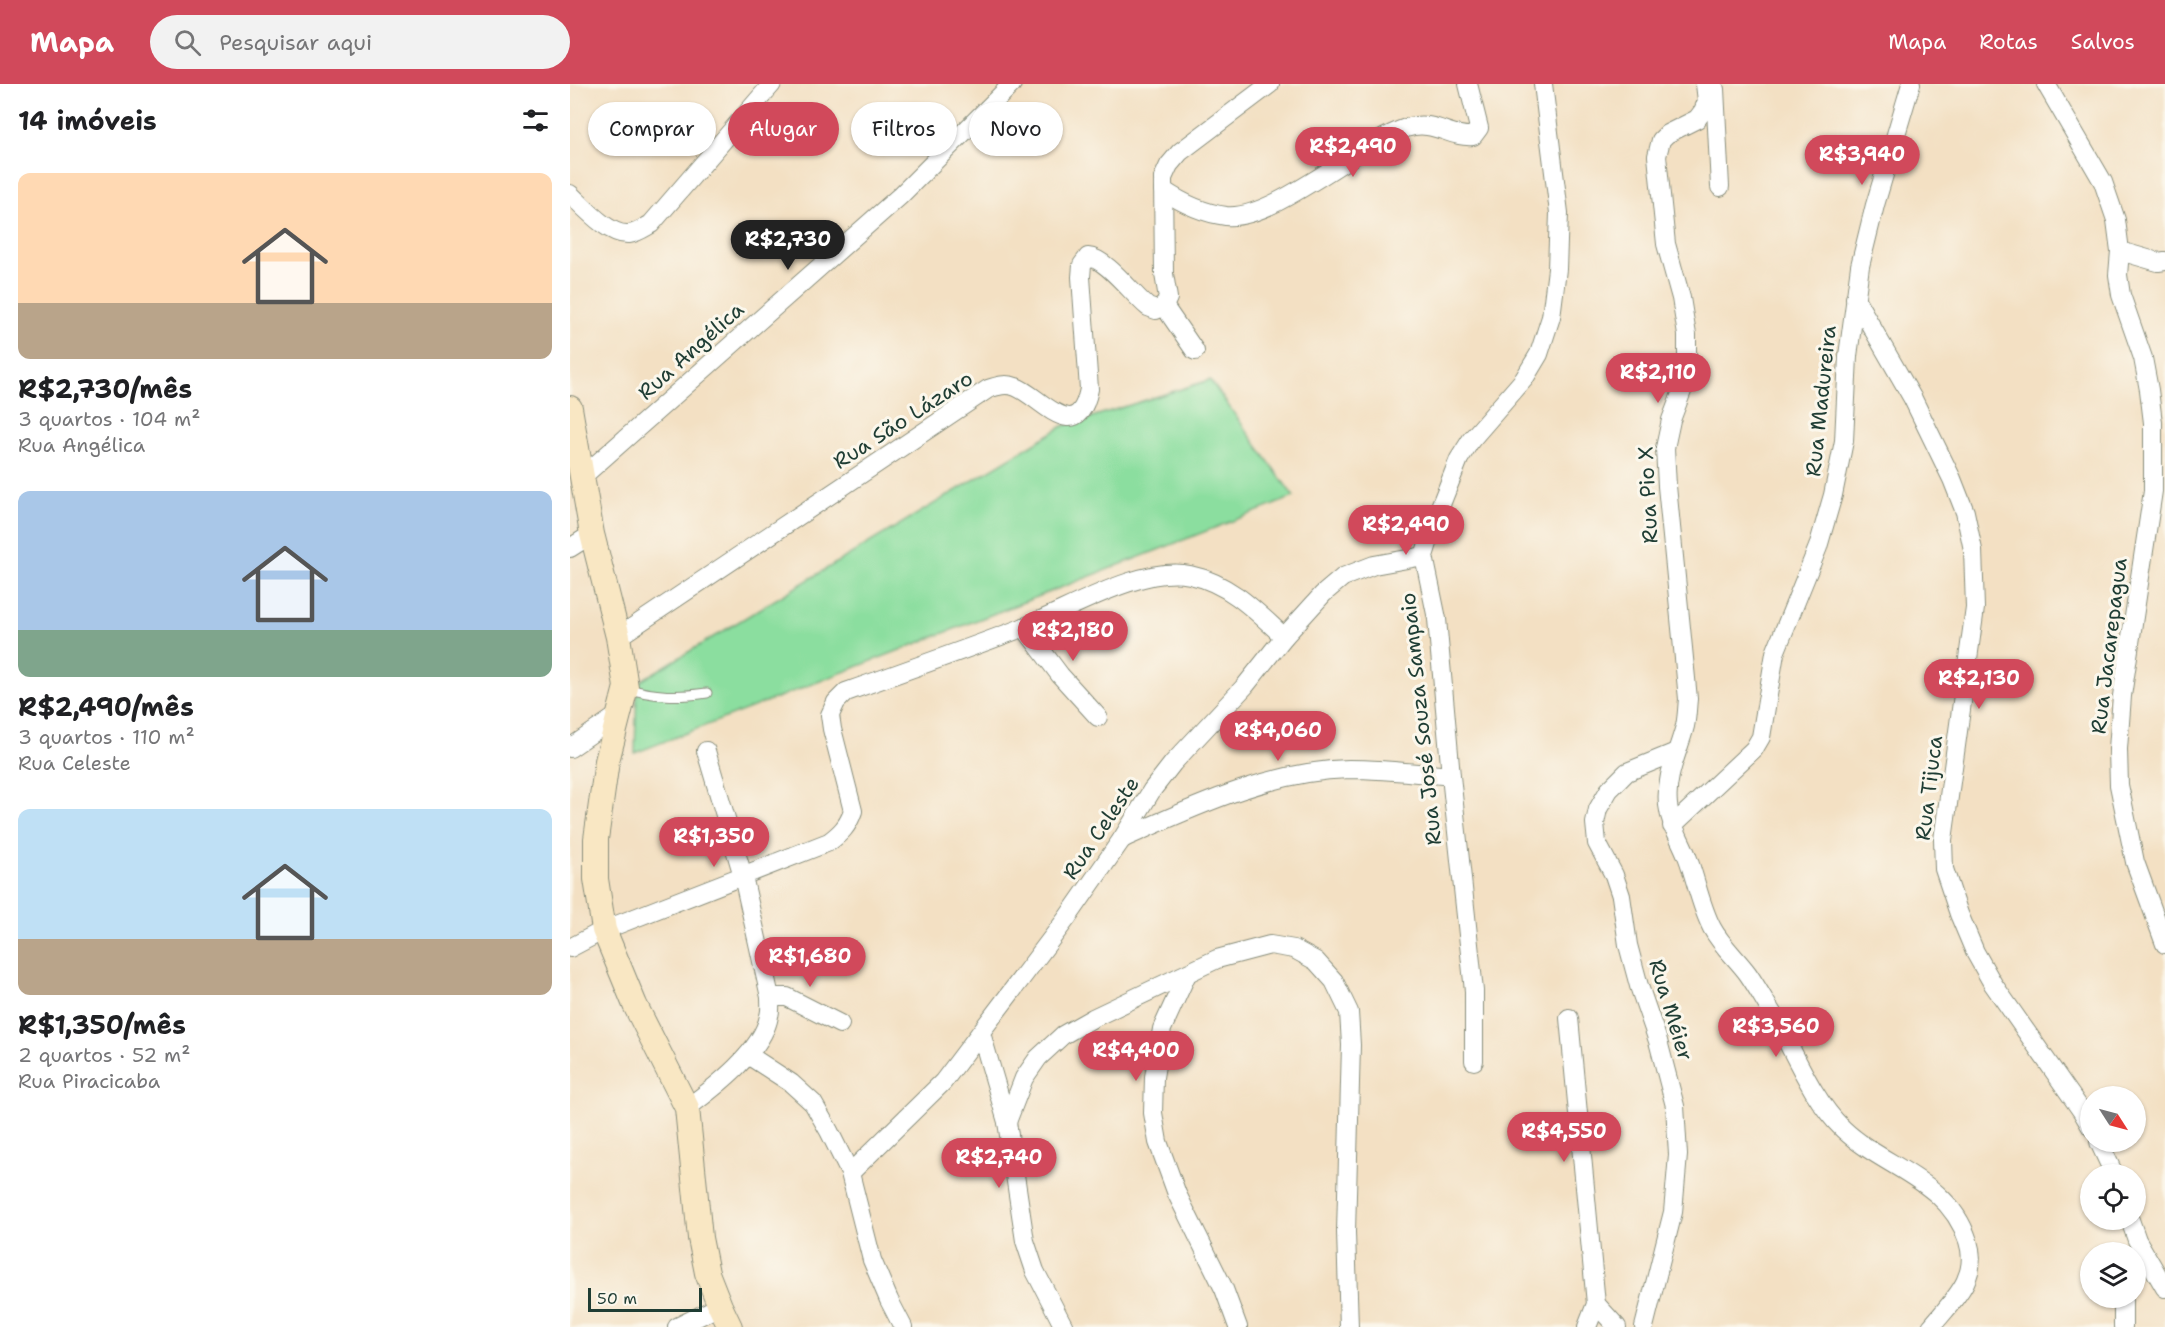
<!DOCTYPE html>
<html lang="pt">
<head>
<meta charset="utf-8">
<style>
  body { margin:0; font-family:"Shantell Sans",sans-serif; background:#f2f2f2; color:#202124; height:100vh; display:flex; flex-direction:column; font-size:22px; white-space:nowrap }
  * { box-sizing:border-box; margin:0 }
  p { font-size:20px; color:#757577 }
  .icon { flex:none; width:33px; height:33px; fill:none; stroke:currentColor; stroke-width:2; stroke-linecap:round; stroke-linejoin:round }
  .map { position:relative; flex:1; overflow:hidden }
  .drawer { display:flex; flex-direction:column; background:#fff; width:570px }
  .drawer>* { flex:none }
  .hud { position:absolute; left:18px; top:18px; width:570px; height:54px; display:flex; gap:12px }
  .needle { width:39px; rotate:126deg }
  .tools { position:absolute; left:1510px; top:1002px; display:grid; gap:12px }
  .tools a { display:grid; place-items:center; width:66px; height:66px; border-radius:50%; background:#fff; box-shadow:0 2px 4px #0004; font-size:30px }
  .scale { position:absolute; left:18px; bottom:15px; width:114px; box-sizing:border-box; padding-left:6px; border:3px solid #1f3d34; border-top:0; font-size:16px; line-height:21px; white-space:nowrap; color:#1f3d34; -webkit-text-stroke:4px #fbf7ec; paint-order:stroke }
  .price { position:absolute; translate:-50% -51px; padding:0 14px; border-radius:21px; background:#d1495b; color:#fff; font-size:20px; line-height:39px; filter:drop-shadow(0 2px 3px #0008) }
  .price::after { content:''; position:absolute; left:50%; top:36px; width:18px; height:14px; margin-left:-9px; background:inherit; clip-path:polygon(0 0,100% 0,50% 100%) }
  .price.active { background:#222; color:#fff }
  ul { padding:0; list-style:none }
  li { display:grid; align-content:center; gap:12px; height:318px; padding:0 18px }
  li span { display:grid; place-items:center; height:186px; border-radius:12px; color:#555 }
  li>.icon { margin-inline-start:auto }
  span .icon { width:108px; height:108px; fill:#fffc; stroke-width:1 }
  li b { font-size:26px }
  h2 { display:flex; justify-content:space-between; align-items:center; height:72px; padding:0 18px; font-size:26px }
  .chip { padding:0 21px; border-radius:27px; background:#fff; box-shadow:0 2px 4px #0004; font-size:21px; line-height:54px }
  .chip.active { background:#d1495b; color:#fff }
  header { display:flex; align-items:center; gap:36px; box-sizing:border-box; height:84px; padding:0 30px; background:#d1495b; color:#fff }
  header strong { font-size:28px }
  nav { display:flex; gap:33px; margin-inline-start:auto; font-size:21px }
  .search { width:420px; height:54px; background:#f2f2f2; display:flex; align-items:center; gap:15px; box-sizing:border-box; padding:0 21px; border-radius:33px; color:#757577; font-size:22px }
  main { display:flex; flex:1; min-height:0 }
  .map>svg:first-child { display:block }
  .green { fill:#8bde9f; stroke:#558e6a; stroke-width:1.5 }
  .lines { fill:none; stroke-linecap:round; stroke-linejoin:round }
  .lane-casing { stroke:#898e7c; stroke-width:11 }
  .street-casing { stroke:#898e7c; stroke-width:20 }
  .secondary-casing { stroke:#898e7c; stroke-width:26 }
  .lane { stroke:#fff; stroke-width:9 }
  .street { stroke:#fff; stroke-width:18 }
  .secondary { stroke:#f9e7c3; stroke-width:24 }
  .labels { text-anchor:middle; stroke-width:6; stroke-linejoin:round; paint-order:stroke }
  .street-label { font-size:21px; fill:#1f3d34; stroke:#fbf7ec }
</style>
</head>
<body>
<header>
<strong>Mapa</strong>
<div class="search"><svg class="icon" aria-label="search" viewBox="0 0 24 24"><circle cx="10" cy="10" r="6"/><path d="M15 15l6 6"/></svg>Pesquisar aqui</div>
<nav><a>Mapa</a><a>Rotas</a><a>Salvos</a></nav>
</header>
<main>
<section class="drawer">
<h2>14 imóveis<svg class="icon" aria-label="filters" viewBox="0 0 24 24"><path d="M4 7h16M4 17h16"/><circle cx="9" cy="7" r="2"/><circle cx="15" cy="17" r="2"/></svg></h2>
<ul>
<li><span style="background:linear-gradient(#ffd9b3 70%,#b9a48a 0)"><svg class="icon" aria-label="home" viewBox="0 0 24 24"><path d="M3 11l9-7 9 7M6 9v11h12V9"/></svg></span><div><b>R$2,730/mês</b><p>3 quartos · 104 m²</p><p>Rua Angélica</p></div></li>
<li><span style="background:linear-gradient(#a9c7e8 75%,#7fa58c 0)"><svg class="icon" aria-label="home" viewBox="0 0 24 24"><path d="M3 11l9-7 9 7M6 9v11h12V9"/></svg></span><div><b>R$2,490/mês</b><p>3 quartos · 110 m²</p><p>Rua Celeste</p></div></li>
<li><span style="background:linear-gradient(#bfe0f5 70%,#b9a48a 0)"><svg class="icon" aria-label="home" viewBox="0 0 24 24"><path d="M3 11l9-7 9 7M6 9v11h12V9"/></svg></span><div><b>R$1,350/mês</b><p>2 quartos · 52 m²</p><p>Rua Piracicaba</p></div></li>
</ul>
</section>
<div class="map">
<svg width="1595" height="1243" viewBox="0 0 1595 1243">
  <rect width="100%" height="100%" fill="#fbf7ec"/>
  <filter id="ink" filterUnits="userSpaceOnUse"><feTurbulence type="fractalNoise" baseFrequency=".0167" numOctaves="2"/><feDisplacementMap in="SourceGraphic" scale="12" xChannelSelector="R" yChannelSelector="G"/><feConvolveMatrix kernelMatrix="1 2 1 2 8 2 1 2 1" color-interpolation-filters="sRGB"/></filter>
  <filter id="wash" filterUnits="userSpaceOnUse"><feTurbulence type="fractalNoise" baseFrequency=".008" numOctaves="4" result="noise"/><feDisplacementMap in="SourceGraphic" scale="24" xChannelSelector="R" yChannelSelector="G"/><feGaussianBlur stdDeviation="1.35" result="paint"/><feColorMatrix in="noise" values="0 0 0 0 0 0 0 0 0 0 0 0 0 0 0 0 0 1.4 0 .05"/><feComposite in="paint" operator="in"/></filter>
  <g filter="url(#wash)">
    <rect width="100%" height="100%" fill="#f3e0c3"/>
    <polygon class="green" points="640,296 724,413 65,669 67,599 493,342"/>
  </g>
  <g filter="url(#ink)">
    <g class="lines">
      <g class="lane-casing">
        <path id="lane" d="M 57,604 C 84,613 109,613 137,609"/>
      </g>
      <g class="street-casing">
        <g id="street">
          <path d="M 1135,0 L 1137,17 L 1133,27 L 1127,35 L 1097,50 L 1091,56 L 1087,72 L 1096,160 L 1111,214 L 1117,251 L 1117,279 L 1112,307 L 1101,336 L 1095,364 L 1097,402 L 1118,615 C 1117,624 1117,633 1115,642 C 1108,669 1095,692 1098,721 C 1100,740 1110,754 1117,772 C 1126,795 1130,821 1142,844 C 1151,861 1167,875 1178,890 C 1187,903 1194,916 1202,929 C 1224,967 1241,1014 1273,1045 C 1315,1085 1378,1095 1398,1157 C 1410,1194 1382,1217 1361,1243"/>
          <polyline points="1476,0 1533,98 1546,136 1550,167 1548,191 1551,211 1573,274 1579,306 1583,339 1583,407 1552,612 1548,665 1549,701 1565,778 1595,860"/>
          <polyline points="1145,5 1150,103"/>
          <path d="M 593,106 C 612,119 633,129 656,132 C 703,137 788,60 836,44 C 864,35 879,54 903,52 L 909,44 L 898,0"/>
          <path d="M 0,110 C 14,123 39,152 59,150 C 67,149 74,144 81,140 L 202,0"/>
          <polyline points="1550,167 1588,178 1595,177"/>
          <polyline points="1285,214 1343,315 1382,395 1395,428 1403,466 1405,524 1373,756 1374,785 1389,830 1405,868 1423,900 1511,1026 1521,1043"/>
          <polyline points="594,222 598,214 594,190 593,94 599,81 610,68 700,0"/>
          <polyline points="12,393 330,112 442,0"/>
          <polyline points="0,464 22,450"/>
          <polyline points="454,543 490,591 528,633"/>
          <path d="M 48,553 L 418,305 C 427,302 436,299 446,303 C 469,311 507,365 519,305 L 511,193 L 512,181 L 518,173 C 536,174 563,211 578,223 L 586,226 L 594,222 L 625,267"/>
          <polyline points="0,664 51,629"/>
          <polyline points="1102,742 1184,665 1191,653 1205,569 1248,463 1263,411 1274,357 1278,272 1290,182 1305,121 1341,0"/>
          <path d="M 552,755 C 624,723 699,687 779,685 C 813,685 847,689 881,692"/>
          <path d="M 0,864 L 34,846 L 259,758 C 271,749 278,742 283,727 L 262,645 L 260,631 L 266,618 L 276,608 C 335,587 394,566 452,544 C 499,526 571,481 620,491 C 659,499 686,527 714,553"/>
          <polyline points="617,890 592,945 584,993 583,1029 588,1058 607,1110 654,1205 668,1243"/>
          <polyline points="200,913 217,913 270,940"/>
          <polyline points="999,934 1026,1220 1017,1243"/>
          <polyline points="411,949 437,1038 455,1157 465,1187 494,1243"/>
          <polyline points="178,971 221,999 243,1019 259,1047 280,1089 302,1176 319,1216 333,1243"/>
          <polyline points="904,977 904,907 881,692 867,535 854,472 868,428 889,375 901,356 954,295 969,270 981,233 987,185 989,129 973,0"/>
          <path d="M 117,1024 C 144,1004 193,967 199,932 C 201,926 200,919 200,913 L 173,792 L 136,667"/>
          <polyline points="437,1038 454,994 468,974 493,951 523,934 647,875 700,861 724,865 746,877 764,897 779,928 781,961 776,1148 779,1243"/>
          <polyline points="1529,1058 1544,1090"/>
          <polyline points="280,1089 373,998 497,834 552,755 582,706 603,679 675,602 714,553 753,510 773,493 804,481 854,472"/>
          <polyline points="1560,1136 1567,1156 1595,1204"/>
          <polyline points="1553,1214 1553,1243"/>
          <polyline points="1026,1220 1047,1243"/>
          <polyline points="107,1243 150,1222"/>
          <polyline points="1074,1243 1103,1128 1108,1071 1105,1022 1088,957 1069,902 1058,861 1051,812 1044,791 1027,759 1025,739 1028,725 1039,706 1057,688 1106,668"/>
        </g>
      </g>
      <g class="secondary-casing">
        <polyline id="secondary" points="0,324 22,450 48,553 56,603 37,677 26,755 26,795 34,846 65,921 117,1024 130,1154 137,1189 150,1222 160,1243"/>
      </g>
      <use href="#lane" class="lane"/>
      <use href="#street" class="street"/>
      <use href="#secondary" class="secondary"/>
    </g>
  </g>
  <g class="labels">
    <g class="street-label">
      <text transform="translate(121 267) rotate(-42)" y="7">Rua Angélica</text>
      <text transform="translate(1251 317) rotate(-84)" y="7">Rua Madureira</text>
      <text transform="translate(333 336) rotate(-33)" y="7">Rua São Lázaro</text>
      <text transform="translate(1078 411) rotate(-93)" y="7">Rua Pio X</text>
      <text transform="translate(1539 562) rotate(-83)" y="7">Rua Jacarepagua</text>
      <text transform="translate(851 635) rotate(-96)" y="7">Rua José Souza Sampaio</text>
      <text transform="translate(1359 704) rotate(-83)" y="7">Rua Tijuca</text>
      <text transform="translate(531 744) rotate(-56)" y="7">Rua Celeste</text>
      <text transform="translate(1101 926) rotate(73)" y="7">Rua Méier</text>
    </g>
  </g>
</svg>
<div class="tools">
<a><svg class="needle" viewBox="-14 -14 28 28"><path d="M0-13l5 13h-10z" fill="#e53935"/><path d="M0 13l5-13h-10z" fill="#757577"/></svg></a>
<a><svg class="icon" aria-label="locate" viewBox="0 0 24 24"><circle cx="12" cy="12" r="6"/><path d="M12 2v4M12 18v4M2 12h4M18 12h4"/></svg></a>
<a><svg class="icon" aria-label="layers" viewBox="0 0 24 24"><path d="M12 4l9 5-9 5-9-5zM3 14l9 5 9-5"/></svg></a>
</div>
<div class="scale">50 m</div>
<b class="price" style="left:783px;top:94px">R$2,490</b>
<b class="price" style="left:1292px;top:102px">R$3,940</b>
<b class="price active" style="left:218px;top:187px">R$2,730</b>
<b class="price" style="left:1088px;top:320px">R$2,110</b>
<b class="price" style="left:836px;top:472px">R$2,490</b>
<b class="price" style="left:503px;top:578px">R$2,180</b>
<b class="price" style="left:1409px;top:626px">R$2,130</b>
<b class="price" style="left:708px;top:678px">R$4,060</b>
<b class="price" style="left:144px;top:784px">R$1,350</b>
<b class="price" style="left:240px;top:904px">R$1,680</b>
<b class="price" style="left:1206px;top:974px">R$3,560</b>
<b class="price" style="left:566px;top:998px">R$4,400</b>
<b class="price" style="left:994px;top:1079px">R$4,550</b>
<b class="price" style="left:429px;top:1105px">R$2,740</b>
<div class="hud">
<a class="chip">Comprar</a>
<a class="chip active">Alugar</a>
<a class="chip">Filtros</a>
<a class="chip">Novo</a>
</div>
</div>
</main>
</body>
</html>
